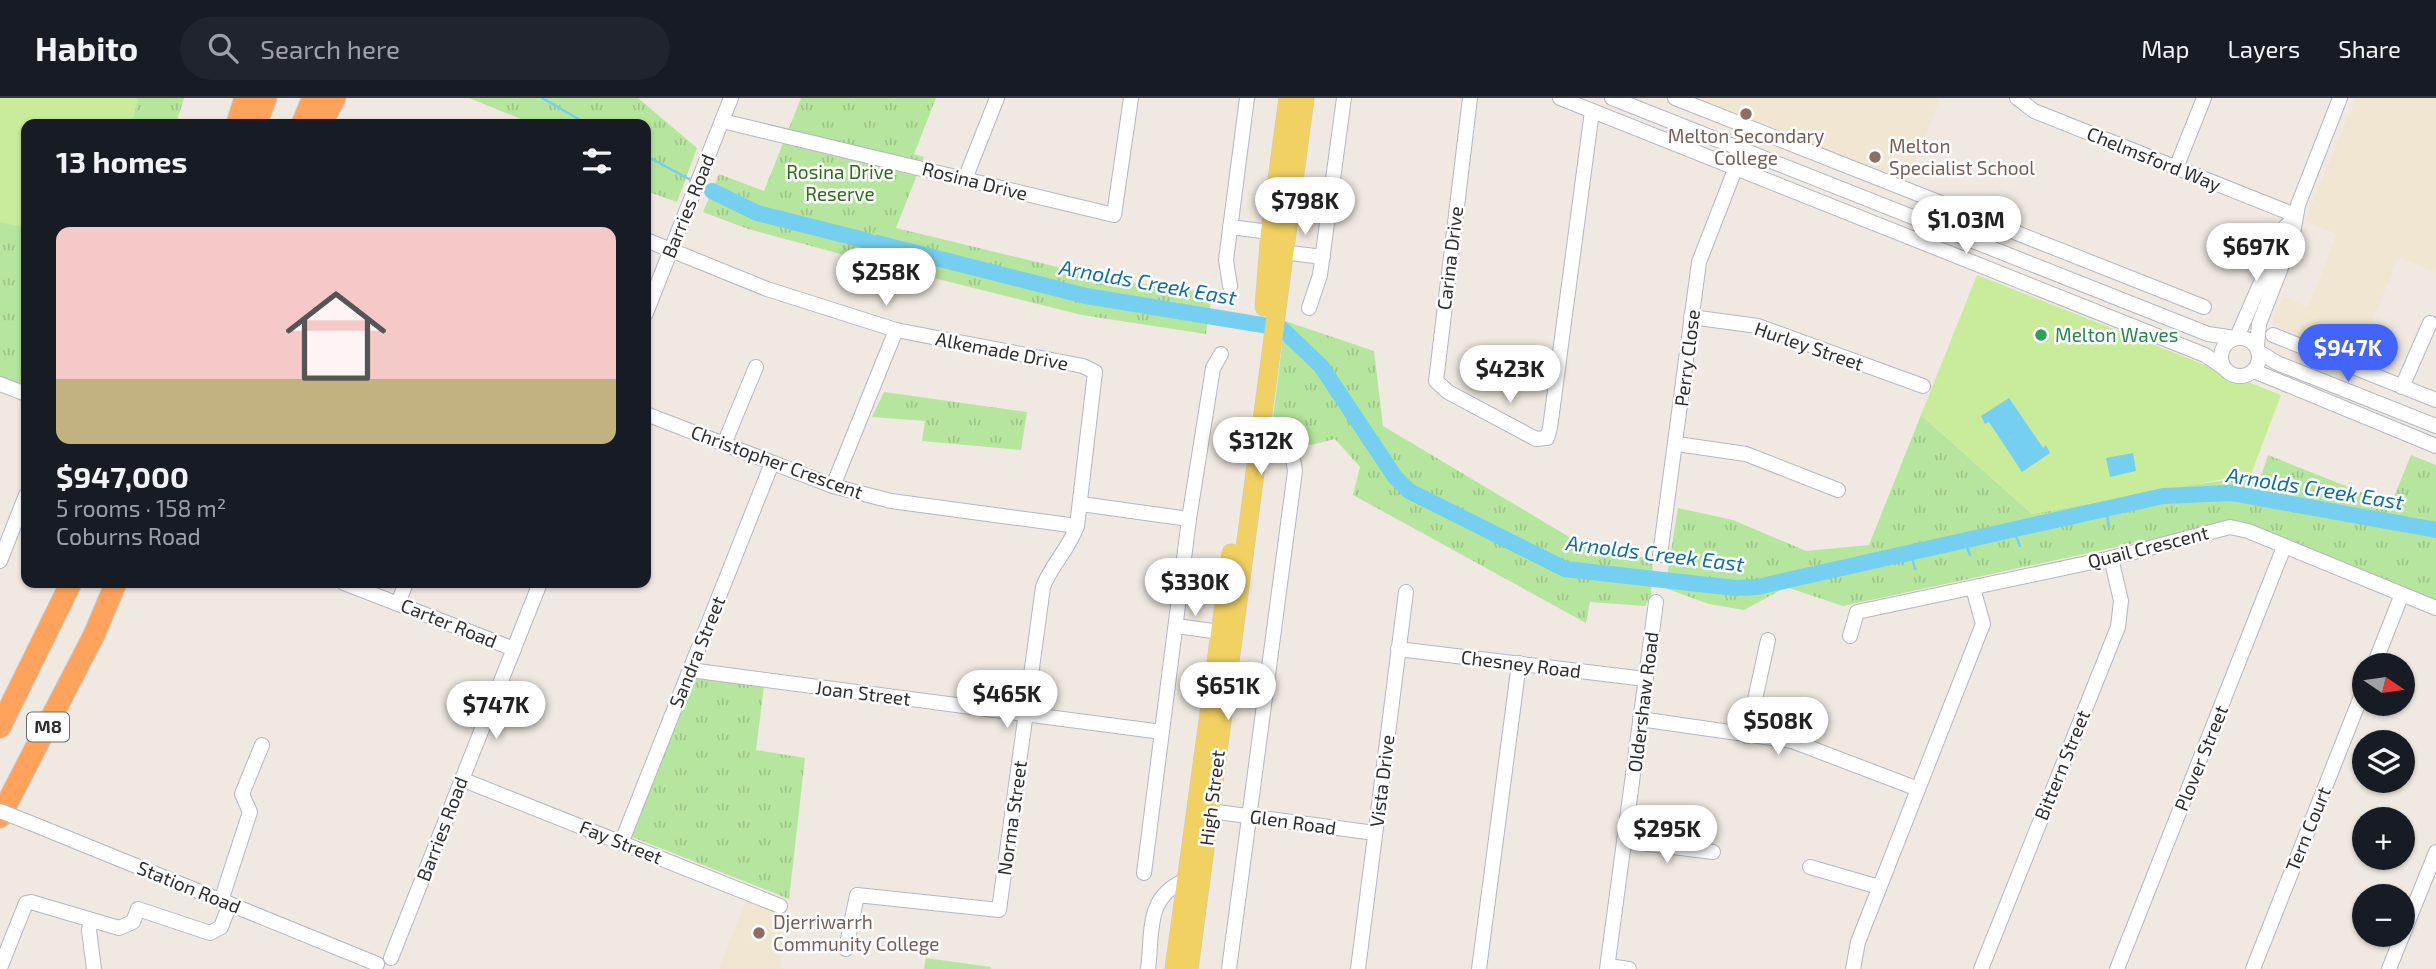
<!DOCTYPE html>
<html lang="en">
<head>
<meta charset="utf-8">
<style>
  body { margin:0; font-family:"Exo 2",sans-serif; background:#20242c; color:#f1f3f6; height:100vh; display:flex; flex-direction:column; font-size:26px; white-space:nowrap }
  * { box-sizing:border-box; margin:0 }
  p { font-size:23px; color:#9ea1a6 }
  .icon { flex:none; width:38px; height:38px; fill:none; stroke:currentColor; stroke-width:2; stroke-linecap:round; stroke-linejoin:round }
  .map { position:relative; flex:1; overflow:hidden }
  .drawer { position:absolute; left:21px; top:21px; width:630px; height:469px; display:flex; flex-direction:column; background:#171b24; border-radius:14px; box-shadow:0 2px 5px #0004 }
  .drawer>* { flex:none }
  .needle { width:46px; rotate:103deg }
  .controls { position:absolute; left:2352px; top:555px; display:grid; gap:14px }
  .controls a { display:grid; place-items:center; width:63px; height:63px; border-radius:50%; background:#171b24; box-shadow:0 2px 5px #0004; font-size:35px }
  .price { position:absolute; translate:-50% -60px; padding:0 16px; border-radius:24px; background:#fff; color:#222; font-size:23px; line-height:46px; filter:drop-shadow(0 2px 4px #0008) }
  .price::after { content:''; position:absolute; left:50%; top:42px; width:21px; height:16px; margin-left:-10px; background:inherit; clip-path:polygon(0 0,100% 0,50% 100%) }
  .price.on { background:#4264fb; color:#fff }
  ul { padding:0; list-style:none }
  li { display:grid; align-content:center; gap:14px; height:371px; padding:0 35px }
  li span { display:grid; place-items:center; height:217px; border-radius:14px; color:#555 }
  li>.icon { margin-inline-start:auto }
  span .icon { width:126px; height:126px; fill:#fffc; stroke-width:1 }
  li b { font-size:30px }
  h2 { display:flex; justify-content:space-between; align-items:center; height:84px; padding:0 35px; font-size:30px }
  header { display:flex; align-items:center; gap:42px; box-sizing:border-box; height:98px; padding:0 35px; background:#171b24; border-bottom:2px solid #363941 }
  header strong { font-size:33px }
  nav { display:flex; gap:38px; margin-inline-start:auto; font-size:24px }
  .search { width:490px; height:63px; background:#20242c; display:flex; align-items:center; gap:18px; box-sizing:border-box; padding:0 24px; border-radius:38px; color:#9ea1a6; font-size:26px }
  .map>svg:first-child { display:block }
  .education { fill:#f0e6d1 }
  .grass { fill:#b6e59e }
  .park { fill:url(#park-tufts) }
  .pitch { fill:#c9ec9a }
  .water { fill:#75cff0 }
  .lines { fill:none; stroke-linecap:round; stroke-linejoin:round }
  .stream { stroke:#75cff0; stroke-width:2.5 }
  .river { stroke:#75cff0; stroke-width:16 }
  .minor-casing { stroke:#b4b7c1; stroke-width:16 }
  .major-casing { stroke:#c9c9c9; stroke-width:19 }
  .highway-casing { stroke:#c9c9c9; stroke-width:23 }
  .minor { stroke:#fff; stroke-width:14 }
  .major { stroke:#f2d163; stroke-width:18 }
  .highway { stroke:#ffa35c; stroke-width:21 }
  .minor-bridge-casing { stroke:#b4b7c1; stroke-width:16; stroke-linecap:butt }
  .minor-bridge { stroke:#fff; stroke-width:14 }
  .education-dot { fill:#8d6e63; stroke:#fff; stroke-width:2.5 }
  .leisure-dot { fill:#2e9e5b; stroke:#fff; stroke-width:2.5 }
  .labels { text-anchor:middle; stroke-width:5; stroke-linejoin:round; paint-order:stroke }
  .shield { fill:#fff; stroke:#6d6d6d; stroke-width:2 }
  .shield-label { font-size:18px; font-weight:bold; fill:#2e2e2e }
  .education-label { font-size:19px; fill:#785e54; stroke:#fff; text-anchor:start }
  .street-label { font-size:19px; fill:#2e2e2e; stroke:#fff }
  .park-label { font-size:19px; fill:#2c6e1b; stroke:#fff }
  .leisure-label { font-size:19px; fill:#27864d; stroke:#fff; text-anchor:start }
  .water-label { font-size:21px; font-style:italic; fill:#0d6fa3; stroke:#fff }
</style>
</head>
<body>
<header>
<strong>Habito</strong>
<div class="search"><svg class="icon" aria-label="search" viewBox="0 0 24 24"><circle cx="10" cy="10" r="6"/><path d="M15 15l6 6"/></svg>Search here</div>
<nav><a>Map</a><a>Layers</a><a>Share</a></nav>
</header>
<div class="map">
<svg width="2436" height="871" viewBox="0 0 2436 871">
  <defs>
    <pattern id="park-tufts" width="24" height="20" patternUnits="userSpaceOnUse" patternTransform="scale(1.75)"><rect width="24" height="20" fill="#b6e59e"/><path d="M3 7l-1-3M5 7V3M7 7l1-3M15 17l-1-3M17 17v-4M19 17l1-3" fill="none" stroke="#9dc588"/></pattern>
  </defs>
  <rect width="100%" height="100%" fill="#efe9e1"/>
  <g class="education">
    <polygon points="1690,0 1940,0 1906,88"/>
    <polygon points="2356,0 2436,0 2436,174 2398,159 2358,260 2275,227 2273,222 2283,199 2308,209 2337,136 2305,123"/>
    <polygon points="746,803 787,819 780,871 719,871"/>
  </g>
  <polygon class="grass" points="926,860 991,869 991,871 924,871"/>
  <g class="park">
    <polygon points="0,0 184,0 176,26 26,26 26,293 0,283"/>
    <polygon points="469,0 638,0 697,50 677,104 646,93 646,26 533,26"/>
    <polygon points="801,0 936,0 914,56 924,59 896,130 1111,182 1212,195 1206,236 1082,217 881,167 748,131 703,114 719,76 764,93"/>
    <polygon points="1285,223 1374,253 1383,328 1581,446 1653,461 1651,498 1645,508 1590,504 1586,525 1353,397 1360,369 1335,341 1311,347 1271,336"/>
    <polygon points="884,294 1027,314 1021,352 922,343 925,323 872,319"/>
    <polygon points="1921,317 2032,416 2190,387 2261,378 2268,357 2391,406 2411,357 2436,367 2436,502 2249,427 2232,424 1843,508 1786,489 1744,512 1709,506 1665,490 1678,410 1733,422 1806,453 1869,447"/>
    <polygon points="695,578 764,588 756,652 805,660 789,801 630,738"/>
  </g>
  <g class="pitch">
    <polygon points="0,0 138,0 132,26 26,26 26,130 0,124"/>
    <polygon points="1977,177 2281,297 2251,376 2032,416 1921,317"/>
  </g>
  <g class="water">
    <polygon points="2009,300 2043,350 2046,347 2050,355 2022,374 1989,324 1985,326 1981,318"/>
    <polygon points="2133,355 2136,373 2110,379 2106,360"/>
  </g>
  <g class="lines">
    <g class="stream">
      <polyline points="542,0 587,26"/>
      <polyline points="646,58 691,82"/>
      <polyline points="705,89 712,93"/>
      <polyline points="2106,411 2109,429"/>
      <polyline points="2027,428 2035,420"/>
      <polyline points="2013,431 2020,448"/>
      <polyline points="1964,442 1970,457"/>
      <polyline points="1911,454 1915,471"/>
    </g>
    <g class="river">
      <polyline points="712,93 757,115 868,143"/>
      <polyline points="877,145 1086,198 1281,230 1321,268 1395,379 1409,393 1565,471 1735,490 1757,489 2163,398 2231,395 2436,432"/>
    </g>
    <g class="minor-casing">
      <g id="minor">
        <polyline points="1470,0 1436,283 1448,294 1536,341 1547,340 1550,330 1592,13"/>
        <polyline points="1560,0 2205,257 2224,270"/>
        <polyline points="1612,0 2208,236 2235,240"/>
        <polyline points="1675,0 2204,209"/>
        <polyline points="2017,0 2034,13 2295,117"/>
        <polyline points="722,23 1114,117 1131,0"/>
        <polyline points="2176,70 2204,0"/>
        <polyline points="965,81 997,0"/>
        <polyline points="1230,129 1270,134"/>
        <path d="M 646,142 L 767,191 L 896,232 L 1083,268 L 1095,274 L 1077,428 C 1069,451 1051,467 1043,489 L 999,812 L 857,797 L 846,851"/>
        <polyline points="1282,154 1323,159"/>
        <polyline points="1230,188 1226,162 1247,0"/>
        <polyline points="1309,210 1320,177 1344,0"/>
        <polyline points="646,215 731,0"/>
        <polyline points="1691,219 1758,228 1923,288"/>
        <polyline points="2273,237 2436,302"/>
        <polyline points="2237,239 2285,129 2294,121"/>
        <circle cx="2240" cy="259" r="19"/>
        <polyline points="2257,248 2259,226 2292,141 2298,107 2340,0"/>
        <polyline points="2259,254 2277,265 2436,328"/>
        <polyline points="2254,273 2436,348"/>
        <polyline points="0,286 26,296"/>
        <polyline points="2402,289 2430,225"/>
        <polyline points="646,316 833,388 891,403 1077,428"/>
        <polyline points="724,346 756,269"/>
        <polyline points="1677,346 1746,356 1838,392"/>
        <polyline points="833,388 896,232"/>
        <polyline points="1081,406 1189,421"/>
        <polyline points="1660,457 1699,164 1743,51"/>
        <polyline points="0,463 26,397"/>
        <polyline points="344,485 514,551"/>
        <polyline points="398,505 406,485"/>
        <polyline points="1176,528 1220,534"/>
        <polyline points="1850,538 1857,514 2111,460 2230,429 2248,433 2436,510"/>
        <polyline points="1398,551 1645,581"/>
        <polyline points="2374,567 2402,496"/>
        <polyline points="690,572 1162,634"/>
        <polyline points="1640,621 1792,643 1918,691"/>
        <polyline points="1747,638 1768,542"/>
        <polyline points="461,681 780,808"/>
        <polyline points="1210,713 1375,735"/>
        <polyline points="33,726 377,866"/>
        <polyline points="622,743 772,365"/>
        <polyline points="1625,743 1713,754"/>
        <polyline points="1810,769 1879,789"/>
        <polyline points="1144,775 1189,421 1213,270 1221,256"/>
        <polyline points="221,803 250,714 242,696 262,647"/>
        <polyline points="91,823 89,832 94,871"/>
        <polyline points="2403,836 2436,754"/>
        <polyline points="391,860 540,485"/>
        <polyline points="1608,868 1629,871"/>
        <polyline points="0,870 26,805 31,804 119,830 133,824 138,811 210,835 221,829 230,806"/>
        <path d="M 1148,871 C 1153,832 1145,799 1186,782"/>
        <polyline points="1229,871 1295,373 1291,349"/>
        <polyline points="1358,871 1406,494"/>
        <polyline points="1479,871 1519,565"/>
        <polyline points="1607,871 1656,504"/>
        <polyline points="1853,871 1858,844 1983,526 1973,490"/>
        <polyline points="1981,871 2118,529 2121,503 2111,460"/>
        <polyline points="2117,871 2284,449"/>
        <polyline points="2253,871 2364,591"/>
        <polyline points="2389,871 2403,836"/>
      </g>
    </g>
    <g class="major-casing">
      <g id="major">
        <polyline points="1264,209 1270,134 1288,0"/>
        <polyline points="1174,871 1231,455"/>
        <polyline points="1189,871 1305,0"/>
      </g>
    </g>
    <g class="highway-casing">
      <g id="highway">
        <polyline points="237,26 245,0"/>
        <polyline points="256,26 266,0"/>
        <polyline points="302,26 313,0"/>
        <polyline points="321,26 335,0"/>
        <polyline points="0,629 71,485"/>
        <polyline points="0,719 94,537 116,485"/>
      </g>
    </g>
    <use href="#minor" class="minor"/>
    <use href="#major" class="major"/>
    <use href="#highway" class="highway"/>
    <g class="minor-bridge-casing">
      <polyline id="minor-bridge" points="0,713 33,726"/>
    </g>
    <use href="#minor-bridge" class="minor-bridge"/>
  </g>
  <g class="education-dot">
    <circle cx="1746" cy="16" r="7"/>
    <circle cx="1875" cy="59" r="7"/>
    <circle cx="759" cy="835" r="7"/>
  </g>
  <circle class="leisure-dot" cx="2041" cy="237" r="7"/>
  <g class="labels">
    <rect class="shield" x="27" y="614.5" width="42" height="29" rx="5"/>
    <g class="shield-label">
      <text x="48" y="635">M8</text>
    </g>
    <g class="education-label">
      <text x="1746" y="45" text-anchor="middle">Melton Secondary<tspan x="1746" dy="22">College</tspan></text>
      <text x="1889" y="55">Melton<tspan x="1889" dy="22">Specialist School</tspan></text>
      <text x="773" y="831">Djerriwarrh<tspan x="773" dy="22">Community College</tspan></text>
    </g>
    <g class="street-label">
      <text transform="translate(2154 61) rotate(22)" y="7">Chelmsford Way</text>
      <text transform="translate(975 83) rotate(14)" y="7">Rosina Drive</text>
      <text transform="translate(688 108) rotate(-68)" y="7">Barries Road</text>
      <text transform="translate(1450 160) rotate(-83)" y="7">Carina Drive</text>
      <text transform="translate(1809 248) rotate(19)" y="7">Hurley Street</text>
      <text transform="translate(1002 253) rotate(11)" y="7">Alkemade Drive</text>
      <text transform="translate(1687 260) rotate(-83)" y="7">Perry Close</text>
      <text transform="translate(777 364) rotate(20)" y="7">Christopher Crescent</text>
      <text transform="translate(2148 449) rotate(-14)" y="7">Quail Crescent</text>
      <text transform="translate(449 525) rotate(22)" y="7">Carter Road</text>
      <text transform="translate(697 554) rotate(-68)" y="7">Sandra Street</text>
      <text transform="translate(1521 566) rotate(7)" y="7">Chesney Road</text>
      <text transform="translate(863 595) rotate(7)" y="7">Joan Street</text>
      <text transform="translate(1643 604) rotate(-83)" y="7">Oldershaw Road</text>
      <text transform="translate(2201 660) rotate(-68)" y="7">Plover Street</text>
      <text transform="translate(2062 667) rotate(-68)" y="7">Bittern Street</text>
      <text transform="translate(1382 683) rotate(-83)" y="7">Vista Drive</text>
      <text transform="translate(1212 700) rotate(-83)" y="7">High Street</text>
      <text transform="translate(1012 720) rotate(-82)" y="7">Norma Street</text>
      <text transform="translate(1293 724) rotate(8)" y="7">Glen Road</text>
      <text transform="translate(442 731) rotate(-69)" y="7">Barries Road</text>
      <text transform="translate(2308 731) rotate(-68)" y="7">Tern Court</text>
      <text transform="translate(621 744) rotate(22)" y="7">Fay Street</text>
      <text transform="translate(189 789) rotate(22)" y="7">Station Road</text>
    </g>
    <g class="park-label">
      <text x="840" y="81">Rosina Drive<tspan x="840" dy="22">Reserve</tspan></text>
    </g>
    <g class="leisure-label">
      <text x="2055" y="244">Melton Waves</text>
    </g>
    <g class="water-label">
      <text transform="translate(1148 185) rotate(10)" y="7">Arnolds Creek East</text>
      <text transform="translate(2315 391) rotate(9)" y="7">Arnolds Creek East</text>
      <text transform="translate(1655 456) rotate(7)" y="7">Arnolds Creek East</text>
    </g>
  </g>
</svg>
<div class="controls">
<a><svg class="needle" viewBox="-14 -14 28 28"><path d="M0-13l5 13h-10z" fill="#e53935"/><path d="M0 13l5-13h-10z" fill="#9ea1a6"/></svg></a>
<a><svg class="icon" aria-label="layers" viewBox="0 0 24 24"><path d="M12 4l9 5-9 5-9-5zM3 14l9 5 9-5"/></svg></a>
<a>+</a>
<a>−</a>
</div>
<b class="price" style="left:1305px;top:139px">$798K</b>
<b class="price" style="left:1966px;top:158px">$1.03M</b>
<b class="price" style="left:2256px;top:185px">$697K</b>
<b class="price" style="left:886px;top:210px">$258K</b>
<b class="price on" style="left:2348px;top:286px">$947K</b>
<b class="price" style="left:1510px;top:307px">$423K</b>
<b class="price" style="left:1261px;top:379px">$312K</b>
<b class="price" style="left:1195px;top:520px">$330K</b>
<b class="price" style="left:1228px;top:624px">$651K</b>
<b class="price" style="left:1007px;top:632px">$465K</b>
<b class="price" style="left:496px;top:643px">$747K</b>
<b class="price" style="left:1778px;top:659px">$508K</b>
<b class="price" style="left:1667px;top:767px">$295K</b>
<section class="drawer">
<h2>13 homes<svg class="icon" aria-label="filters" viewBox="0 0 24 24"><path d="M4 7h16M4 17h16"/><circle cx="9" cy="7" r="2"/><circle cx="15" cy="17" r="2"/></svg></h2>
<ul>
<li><span style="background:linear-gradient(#f6c9c9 70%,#c2b280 0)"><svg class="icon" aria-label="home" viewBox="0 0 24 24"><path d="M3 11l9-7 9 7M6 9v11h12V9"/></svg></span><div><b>$947,000</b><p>5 rooms · 158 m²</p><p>Coburns Road</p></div></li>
</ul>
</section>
</div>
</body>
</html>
